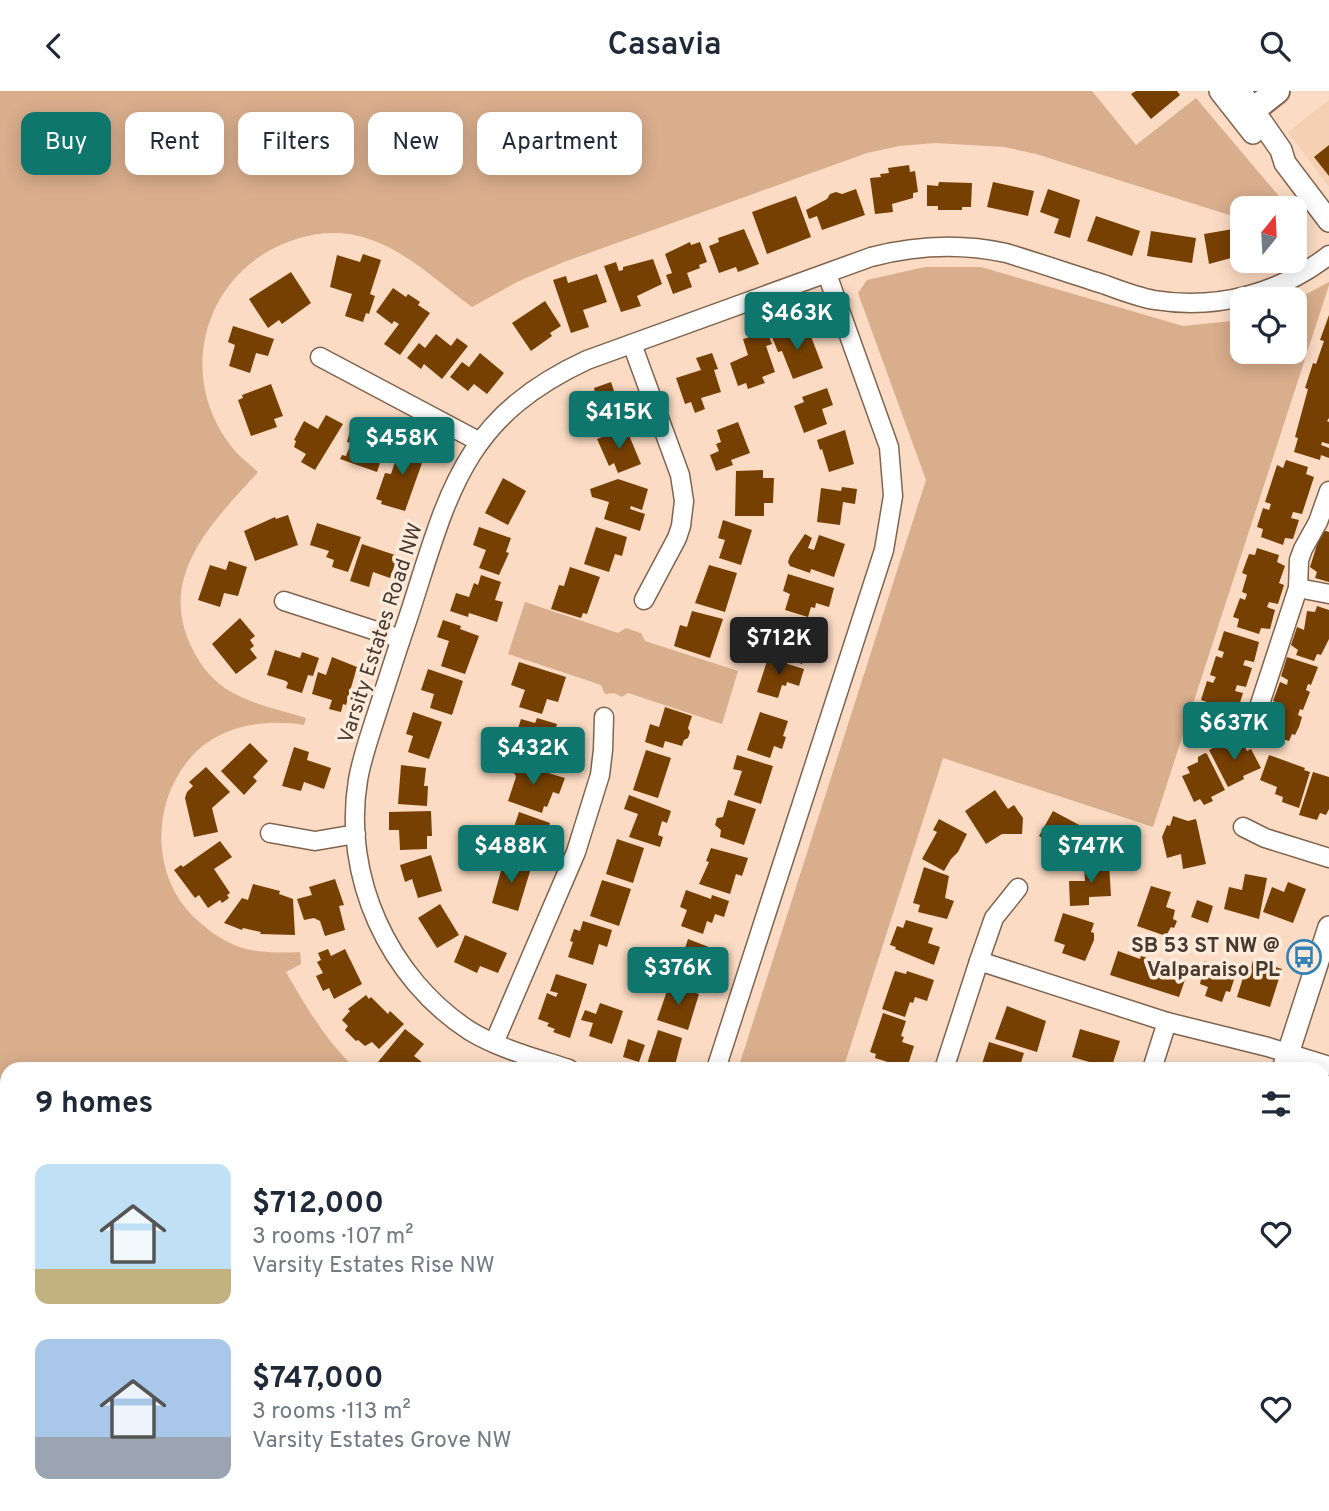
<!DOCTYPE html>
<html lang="en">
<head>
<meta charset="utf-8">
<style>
  body { margin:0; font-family:Overpass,sans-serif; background:#f6f6f7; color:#1f2937; height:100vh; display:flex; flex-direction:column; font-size:26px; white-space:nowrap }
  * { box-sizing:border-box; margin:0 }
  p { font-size:23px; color:#747a83 }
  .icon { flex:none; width:38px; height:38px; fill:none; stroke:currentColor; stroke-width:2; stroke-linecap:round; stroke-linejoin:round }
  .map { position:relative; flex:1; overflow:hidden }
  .side { position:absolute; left:0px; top:971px; width:1330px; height:450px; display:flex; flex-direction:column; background:#fff; border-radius:21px 21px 0 0; box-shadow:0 4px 18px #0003 }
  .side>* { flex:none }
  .guide { position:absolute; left:21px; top:21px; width:700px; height:63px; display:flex; gap:14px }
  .needle { width:46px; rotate:18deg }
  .tools { position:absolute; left:1230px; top:105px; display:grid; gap:14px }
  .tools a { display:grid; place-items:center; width:77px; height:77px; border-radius:14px; background:#fff; box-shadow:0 4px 18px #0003; font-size:35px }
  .price { position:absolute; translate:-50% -60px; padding:0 16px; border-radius:7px; background:#0f766e; color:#fff; font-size:23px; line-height:46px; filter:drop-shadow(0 2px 4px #0008) }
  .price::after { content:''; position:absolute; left:50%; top:42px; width:21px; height:16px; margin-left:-10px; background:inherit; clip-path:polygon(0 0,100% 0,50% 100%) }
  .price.selected { background:#222; color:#fff }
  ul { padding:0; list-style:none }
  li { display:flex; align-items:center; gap:21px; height:175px; padding:0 35px }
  li span { display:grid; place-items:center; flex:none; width:196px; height:140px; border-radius:14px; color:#555 }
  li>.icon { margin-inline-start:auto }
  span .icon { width:84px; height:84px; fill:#fffc; stroke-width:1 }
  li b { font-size:30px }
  h2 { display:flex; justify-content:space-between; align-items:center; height:84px; padding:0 35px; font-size:30px }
  .pill { padding:0 24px; border-radius:14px; background:#fff; box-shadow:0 4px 18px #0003; font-size:24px; line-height:63px }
  .pill.selected { background:#0f766e; color:#fff }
  header { display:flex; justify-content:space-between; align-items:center; height:91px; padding:0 35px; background:#fff; font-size:32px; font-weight:600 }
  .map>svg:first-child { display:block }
  .built { fill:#f6d0b2 }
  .green { fill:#d9ae8d }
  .building { fill:#774003 }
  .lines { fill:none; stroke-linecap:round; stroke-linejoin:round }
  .minor-casing { stroke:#80644e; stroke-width:21 }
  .tertiary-casing { stroke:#80644e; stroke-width:24 }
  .secondary-casing { stroke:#80644e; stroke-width:28 }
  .minor { stroke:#fff; stroke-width:18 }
  .tertiary { stroke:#fff; stroke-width:21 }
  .secondary { stroke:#fff; stroke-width:24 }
  .labels { text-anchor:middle; stroke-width:7; stroke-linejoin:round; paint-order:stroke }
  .street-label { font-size:21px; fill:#463a30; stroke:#feebdc }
  .poi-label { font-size:21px; font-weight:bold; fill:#463a30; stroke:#feebdc; text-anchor:end }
</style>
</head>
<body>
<header><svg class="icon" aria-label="back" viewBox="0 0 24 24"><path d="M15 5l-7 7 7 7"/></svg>Casavia<svg class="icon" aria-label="search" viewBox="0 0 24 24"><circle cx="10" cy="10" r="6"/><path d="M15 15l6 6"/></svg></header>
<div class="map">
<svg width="1329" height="1420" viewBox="0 0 1329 1420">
  <rect width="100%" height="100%" fill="#fbdbc3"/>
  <polygon class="built" points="1329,9 1329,96 1288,41"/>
  <g class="green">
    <path d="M 0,0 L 1092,0 L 1136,54 L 1196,7 L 1289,117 L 1242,117 L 1242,128 L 1036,63 L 1004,56 L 935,52 L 899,55 L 867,62 L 564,171 L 519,190 L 472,216 C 435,189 400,153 354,144 C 325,138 292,146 267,161 C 200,200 182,288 228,351 C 236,363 248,372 258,381 C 215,429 158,482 190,553 C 198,571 209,586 226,598 C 250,613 280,619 306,627 L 304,634 C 268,628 226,633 198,659 C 151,703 148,784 196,828 C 210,841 227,853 246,858 C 264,862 282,862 300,861 L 301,873 L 286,881 C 306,916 326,950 356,978 L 7,978 L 7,1351 L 0,1358 Z"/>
    <polygon points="925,176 981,176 1183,235 1242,229 1242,261 1295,261 1295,209 1329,191 1329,194 1153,736 943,667 843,978 738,978 926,389 858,202 867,189"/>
    <polygon points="525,511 618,542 626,537 641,542 645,550 738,580 722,633 628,602 622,606 614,602 605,603 601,594 508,563"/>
    <polygon points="133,1414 580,1414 580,1420 141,1420"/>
  </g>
  <g class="building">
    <polygon points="1136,0 1177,0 1180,4 1151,28 1131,3"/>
    <polygon points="1329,54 1329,85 1314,66"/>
    <polygon points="909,74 910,81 915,80 918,101 913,102 913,107 892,113 893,121 875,123 870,87 881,86 880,83 889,82 888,77"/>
    <polygon points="939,91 972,92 971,116 962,116 962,119 938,119 938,115 927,115 927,94 938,95"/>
    <polygon points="993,91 1034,100 1028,125 987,116"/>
    <polygon points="856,98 865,124 822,139 817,125 809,128 806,119 827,108 830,103 836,101 842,103"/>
    <polygon points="1048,98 1080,109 1070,147 1054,142 1059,128 1040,121"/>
    <polygon points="796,105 811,146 767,163 752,121"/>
    <polygon points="1096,125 1140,140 1132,165 1087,150"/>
    <polygon points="1239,137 1242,164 1209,173 1204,143"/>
    <polygon points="744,138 759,173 738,181 736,176 719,182 709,155 719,151 718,147"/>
    <polygon points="1151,140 1196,147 1192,172 1147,165"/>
    <polygon points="690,151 691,154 700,151 707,171 699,174 700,177 687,182 692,196 673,203 666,184 672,182 665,163"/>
    <polygon points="363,163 381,169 370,203 375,205 369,223 366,222 363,231 345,225 352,203 330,196 337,164 360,171"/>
    <polygon points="653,168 662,193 637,205 641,215 621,221 604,175 616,171 619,180 623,179 623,176"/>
    <polygon points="291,181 311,212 282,233 279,229 268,237 249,208"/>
    <polygon points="597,183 607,211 583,219 589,236 571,242 553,189 566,185 568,192"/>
    <polygon points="393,197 406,206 408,203 420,211 418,214 430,222 400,264 384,253 399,233 394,230 392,233 376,221"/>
    <polygon points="545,210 561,235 550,242 552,245 531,260 512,232"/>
    <polygon points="1329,224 1329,327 1327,330 1329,331 1329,353 1322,351 1321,354 1329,357 1329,367 1321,364 1320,369 1294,361 1298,347 1295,346 1308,298 1305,297 1313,272 1316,273 1324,250 1320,249"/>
    <polygon points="787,234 792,247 809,240 823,277 793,288 782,260 778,261 770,241"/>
    <polygon points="233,235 274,248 268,265 256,262 250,282 229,275 235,254 228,251"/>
    <polygon points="767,241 772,253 766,255 775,281 762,286 765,292 748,298 746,292 738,295 730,272 748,264 743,248"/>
    <polygon points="436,243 451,255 457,247 468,255 442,288 424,273 421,278 407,267 419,252 425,257"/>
    <polygon points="480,262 504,282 487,303 474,293 468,300 450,286 462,271 469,276"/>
    <polygon points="712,262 718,278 714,279 721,301 701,307 705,318 695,322 691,311 685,313 676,287 701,279 696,267"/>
    <polygon points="611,291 617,309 606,313 614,337 589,346 574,309 595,302 594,297"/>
    <polygon points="271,293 283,325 274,328 277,336 251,345 238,309 243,307 242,304"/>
    <polygon points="827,297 833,314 822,318 827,333 804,342 794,315 804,311 802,306"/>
    <polygon points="326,324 343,333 315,379 301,371 306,363 294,356 296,350 294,349 304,330 318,338"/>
    <polygon points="738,331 750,362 731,369 733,374 716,380 710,364 719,360 716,353 721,351 717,339"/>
    <polygon points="352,333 370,339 366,351 369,352 368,355 384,360 377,381 340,368 342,364 346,365 351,352 347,351"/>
    <polygon points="626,337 641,373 618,382 614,372 609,375 597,348"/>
    <polygon points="845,339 854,373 829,381 822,358 820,359 817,349"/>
    <polygon points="402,350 427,358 405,420 381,413 382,410 376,408 385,382 391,383"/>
    <polygon points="1286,369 1308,376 1306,383 1314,386 1302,423 1293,421 1291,427 1299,429 1293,448 1285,447 1283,454 1261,446 1263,438 1257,436 1263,417 1269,419 1271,413 1265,411 1277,374 1283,377"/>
    <polygon points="763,379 763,387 774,387 773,412 764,412 764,425 735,425 736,380"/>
    <polygon points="503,387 526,400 508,434 485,422"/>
    <polygon points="618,388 648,398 642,419 631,415 630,418 645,423 640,440 604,428 609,411 592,406 590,398"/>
    <polygon points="842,396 857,398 855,413 843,411 840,434 817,431 821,397 841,400"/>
    <polygon points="288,424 298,454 255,470 244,440 275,426 276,428"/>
    <polygon points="723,429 752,439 741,474 719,467 725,449 718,447"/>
    <polygon points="317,432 361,446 348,481 332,476 334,469 326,466 329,460 310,454"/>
    <polygon points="479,436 511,447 506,461 509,462 499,484 479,477 486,459 473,454"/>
    <polygon points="596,436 627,446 622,465 615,463 609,481 584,473"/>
    <polygon points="1326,440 1329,441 1329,491 1315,487 1317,481 1310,476 1321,441"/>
    <polygon points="805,443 812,447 808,457 814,459 819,444 845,453 834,486 811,478 810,482 790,475 788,471 790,465"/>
    <polygon points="362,453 398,465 390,487 373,481 369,496 350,490"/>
    <polygon points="1257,457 1279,464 1277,471 1285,475 1279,492 1284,494 1278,513 1269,511 1267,516 1275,519 1270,538 1261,537 1259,543 1237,536 1239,528 1233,526 1240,507 1245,509 1247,503 1242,501 1247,484 1242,482 1249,463 1255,464"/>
    <polygon points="229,470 247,476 238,505 224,502 220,516 198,509 210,474 226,479"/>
    <polygon points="709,474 737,482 725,521 695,512"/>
    <polygon points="570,476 600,486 587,523 583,522 581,527 551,518 559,494 564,495"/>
    <polygon points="788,483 834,497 829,516 816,512 815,517 811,516 808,526 785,519 790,503 783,500"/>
    <polygon points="481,484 501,491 495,509 503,511 497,531 469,522 468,526 450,520 456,502 469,506 474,492 478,494"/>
    <polygon points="1317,515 1329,519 1329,548 1321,564 1317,563 1314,570 1296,564 1298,559 1291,554 1297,536 1304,539 1307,520 1315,521"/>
    <polygon points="692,520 723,528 710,567 674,555 680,534 687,536"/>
    <polygon points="240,527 255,545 250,549 254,555 250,558 257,567 236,583 212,553"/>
    <polygon points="786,528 819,537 813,555 809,553 802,573 774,563"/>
    <polygon points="443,529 461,535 460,538 479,545 465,583 441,575 449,550 437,546"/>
    <polygon points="1224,540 1259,551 1254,571 1245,569 1243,574 1252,577 1246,596 1237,594 1235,600 1243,602 1237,621 1229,620 1227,626 1205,620 1207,611 1201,609 1207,590 1213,592 1216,586 1210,584 1216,565 1222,567 1224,561 1218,559"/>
    <polygon points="275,559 300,567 302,561 319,567 313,585 308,584 302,602 286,597 288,592 286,590 267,584"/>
    <polygon points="332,566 357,576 346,614 343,613 341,621 329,618 332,609 312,603 318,581 326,584"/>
    <polygon points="1287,566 1318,576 1311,594 1308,593 1306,599 1310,601 1303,619 1300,618 1298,624 1302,626 1299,636 1295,644 1292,643 1289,650 1270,644 1272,638 1265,634 1272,615 1279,618 1281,613 1273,610 1280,591 1287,594 1288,589 1281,585"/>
    <polygon points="768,567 804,578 799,595 787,591 786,595 782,594 778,607 757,601"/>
    <polygon points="519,571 566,586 558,611 547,608 542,623 519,616 525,599 511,594"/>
    <polygon points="428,578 463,590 452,624 430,617 434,603 421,599"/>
    <polygon points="665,616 692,625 688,637 690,641 688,647 684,649 682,655 665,650 663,657 645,651 650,633 659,636"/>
    <polygon points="413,621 442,631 429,668 408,661 413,645 406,643"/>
    <polygon points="760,621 788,630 783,645 786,646 782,658 774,655 770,667 747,659"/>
    <polygon points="537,627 557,633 548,662 542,660 538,673 514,665 520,646 516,644 521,628 535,632"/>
    <polygon points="250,652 268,670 253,686 257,690 244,704 221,680"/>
    <polygon points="1223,652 1226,658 1237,652 1244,655 1247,660 1251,658 1261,677 1243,685 1244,688 1228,696 1209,659"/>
    <polygon points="294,656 309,661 307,669 331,677 324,698 304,691 301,700 282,695"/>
    <polygon points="646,659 671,667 658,707 633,699"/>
    <polygon points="1205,662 1207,663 1225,699 1211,706 1213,710 1204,714 1200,708 1194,711 1182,685 1190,682 1187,676 1198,671 1198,666"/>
    <polygon points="737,664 773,675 761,713 734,704 742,680 733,678"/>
    <polygon points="1269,664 1305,677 1304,679 1310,681 1299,717 1282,711 1283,706 1275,703 1277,696 1260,689"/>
    <polygon points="511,671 565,687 559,703 553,701 547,716 544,715 542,722 508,710 516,686 515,683 507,680"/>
    <polygon points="401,674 426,677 424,695 428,695 427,715 398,713"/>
    <polygon points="206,676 230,701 212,717 218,741 194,746 185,707 187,701 193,695 189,691"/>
    <polygon points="1313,681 1329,686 1329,718 1326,724 1320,722 1317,729 1299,724"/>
    <polygon points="995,699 1008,718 1014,714 1023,727 1022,743 1002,743 986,753 965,720"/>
    <polygon points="629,704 671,720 667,732 662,730 658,744 663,746 660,756 629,746 638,723 624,718"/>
    <polygon points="728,709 756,718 744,754 720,746 721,739 715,734 717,727 723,726"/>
    <polygon points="431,720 432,745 427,745 427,758 400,759 399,739 389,739 389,721"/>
    <polygon points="1053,720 1085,737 1069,767 1054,759 1056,755 1039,745"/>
    <polygon points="519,721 550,732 545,749 534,745 528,764 507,757"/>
    <polygon points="1173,725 1188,730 1196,728 1206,773 1183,778 1181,763 1167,767 1162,746 1167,734 1170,735"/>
    <polygon points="939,728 967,743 958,761 951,768 944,780 922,768 937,741 933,739"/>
    <polygon points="617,748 644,757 633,792 606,783"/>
    <polygon points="220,750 232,766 214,778 230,802 227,804 229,807 222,812 220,809 208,817 199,804 195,807 174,779 181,774 183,776"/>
    <polygon points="711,757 748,767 742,785 736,783 730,803 699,793 709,771 706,770"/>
    <polygon points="431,764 442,800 418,807 412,788 405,791 400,774"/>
    <polygon points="504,769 531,777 518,820 492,812"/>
    <polygon points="1109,773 1111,805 1089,806 1089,814 1070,815 1069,790 1085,790 1084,774"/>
    <polygon points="924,776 949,785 945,807 954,810 947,828 918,821 920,814 913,812"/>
    <polygon points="1245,783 1267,787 1259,828 1224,818 1229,796 1242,799"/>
    <polygon points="335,788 344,814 339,815 345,839 325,845 320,830 314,827 304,829 297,808 312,804 309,796"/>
    <polygon points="602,789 631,798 619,835 590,825"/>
    <polygon points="1288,791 1306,798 1293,832 1263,821 1272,796 1284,801"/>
    <polygon points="253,793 280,800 279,803 293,808 295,844 260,843 261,841 243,837 242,839 224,832 242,807 248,809"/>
    <polygon points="1151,795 1171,801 1166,816 1175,819 1173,828 1177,830 1174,837 1171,836 1166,845 1137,835"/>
    <polygon points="686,799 711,808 712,804 729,810 724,826 715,823 712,832 707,830 703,843 681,835 687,819 680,816"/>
    <polygon points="1197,809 1213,815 1208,832 1191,826"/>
    <polygon points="440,813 459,844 437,857 418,827"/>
    <polygon points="1063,822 1094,832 1091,841 1094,842 1094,849 1085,870 1062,862 1065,854 1054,850"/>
    <polygon points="906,829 933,837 928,852 940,856 934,874 895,858 896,856 890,854 897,835 903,837"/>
    <polygon points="583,830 612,839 607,856 599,853 593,874 568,866 573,851 570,850 574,838 580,840"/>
    <polygon points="465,844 507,862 498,882 480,875 477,882 454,871"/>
    <polygon points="688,848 714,858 701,898 675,889"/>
    <polygon points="328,858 331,865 345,858 362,893 334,908 329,897 323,900 316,885 323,882 317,871 321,869 318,862"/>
    <polygon points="1118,860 1140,868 1141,865 1188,880 1179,906 1110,884"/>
    <polygon points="1253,869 1282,878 1270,916 1237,906 1246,877 1251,878"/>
    <polygon points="1204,870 1237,879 1230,901 1226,900 1222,911 1205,905 1208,896 1200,893 1202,883 1200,882"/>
    <polygon points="895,880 906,883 907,880 934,889 927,910 915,906 913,912 910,911 905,926 882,918"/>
    <polygon points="556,883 587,893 570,947 553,941 555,938 547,935 549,932 538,928 547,902 556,906 558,902 550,900"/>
    <polygon points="669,894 699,903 688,939 657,929"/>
    <polygon points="366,904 369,908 371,906 388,923 390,920 404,933 379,958 372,951 365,955 358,949 356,950 345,939 348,935 342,929 350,920 348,918"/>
    <polygon points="600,912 623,920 612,953 589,945 593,932 581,929 585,919 596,923"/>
    <polygon points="1007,915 1046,930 1037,961 995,948"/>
    <polygon points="883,922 906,930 901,945 904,946 902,951 914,955 907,977 875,967 876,963 870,961"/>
    <polygon points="405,938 424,953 414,965 431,978 387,978 378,971"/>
    <polygon points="1080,938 1120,950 1111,978 1091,978 1093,972 1072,966"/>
    <polygon points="658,939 682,947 674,978 662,978 647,973"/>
    <polygon points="628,948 645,954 639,971 623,966"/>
    <polygon points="989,951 1024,962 1019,978 989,978 981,976"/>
    <polygon points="1323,1018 1329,1019 1329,1057 1323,1055"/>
    <polygon points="7,1070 7,1167 0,1167 0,1071"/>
    <polygon points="1323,1088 1329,1090 1324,1127 1323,1127"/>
    <polygon points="1324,1207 1329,1209 1329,1237 1323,1235"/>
    <polygon points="1327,1289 1329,1289 1329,1316 1323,1314 1323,1300"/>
    <polygon points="47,1414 118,1414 113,1420 55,1420"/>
    <polygon points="635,1414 668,1414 668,1420 634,1420"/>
    <polygon points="713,1414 762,1414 760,1420 729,1420"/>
    <polygon points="942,1414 973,1414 971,1420 940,1420"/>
    <polygon points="1048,1414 1078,1414 1076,1420 1051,1420 1046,1418"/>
    <polygon points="1238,1414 1275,1414 1273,1420 1251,1416 1249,1420 1236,1420"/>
    <polygon points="1284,1414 1319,1414 1317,1420 1282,1420"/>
  </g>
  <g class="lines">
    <g class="minor-casing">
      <g id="minor">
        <polyline points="632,253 680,384 684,410 681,435 677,447 644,509"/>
        <polyline points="320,266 480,351"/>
        <polyline points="1298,497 1329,503"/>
        <polyline points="284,510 401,548"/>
        <polyline points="1258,619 1298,497 1299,469 1303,458 1318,431 1329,400"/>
        <polyline points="1243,736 1265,747 1329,767"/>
        <polyline points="270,742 315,750 356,743"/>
        <polyline points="979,870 994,827 1018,797"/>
        <polyline points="494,952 576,761 600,684 603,659 604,626"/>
        <path d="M 569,978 C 535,967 500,958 470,940 C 388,887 342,785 358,689 C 362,666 370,644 377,622 C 387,591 397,559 408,527 C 448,405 460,328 587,269 L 871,166 C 917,154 960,152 1006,162 C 1039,172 1071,183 1103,193 C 1119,199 1137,206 1154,209 C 1217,219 1279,203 1329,164"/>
        <polyline points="716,978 884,459 893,405 889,356 827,183"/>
        <polyline points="944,978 979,870 1167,931 1268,956 1329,975"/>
        <polyline points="1152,978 1167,931"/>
        <polyline points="1323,1170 1329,1172"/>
        <polyline points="1323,1366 1329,1368"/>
        <polyline points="591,1420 591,1414"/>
        <polyline points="801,1420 803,1414"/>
        <polyline points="1009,1420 1011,1414"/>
      </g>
    </g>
    <g class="tertiary-casing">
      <g id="tertiary">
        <polyline points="1220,0 1253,42"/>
        <polyline points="1240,0 1281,59 1285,72 1329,130"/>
        <polyline points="1283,978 1329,836"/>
        <polyline points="1140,1420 1142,1414"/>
      </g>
    </g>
    <g class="secondary-casing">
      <polyline id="secondary" points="1253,19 1277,0"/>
    </g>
    <use href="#minor" class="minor"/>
    <use href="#tertiary" class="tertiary"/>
    <use href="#secondary" class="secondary"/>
  </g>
  <defs>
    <g id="bus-ring" transform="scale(1.75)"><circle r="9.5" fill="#feebdc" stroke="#3282b4" stroke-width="1.5"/><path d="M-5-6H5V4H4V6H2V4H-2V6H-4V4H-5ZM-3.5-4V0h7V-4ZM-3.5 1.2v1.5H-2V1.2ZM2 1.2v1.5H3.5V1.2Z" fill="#3282b4"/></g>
  </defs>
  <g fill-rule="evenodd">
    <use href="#bus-ring" x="1304" y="866"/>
  </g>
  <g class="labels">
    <g class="street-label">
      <text transform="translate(380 542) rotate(-72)" y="7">Varsity Estates Road NW</text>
    </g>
    <g class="poi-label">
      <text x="1280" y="861">SB 53 ST NW @<tspan x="1280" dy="24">Valparaiso PL</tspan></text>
    </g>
  </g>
</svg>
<div class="tools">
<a><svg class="needle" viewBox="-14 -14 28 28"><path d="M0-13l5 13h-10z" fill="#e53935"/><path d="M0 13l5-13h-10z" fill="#747a83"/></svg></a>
<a><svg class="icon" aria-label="locate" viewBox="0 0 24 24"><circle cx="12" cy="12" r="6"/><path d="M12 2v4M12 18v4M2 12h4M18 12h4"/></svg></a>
</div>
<b class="price" style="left:797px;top:261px">$463K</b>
<b class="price" style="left:619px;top:360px">$415K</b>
<b class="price" style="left:402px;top:386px">$458K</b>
<b class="price selected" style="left:779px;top:586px">$712K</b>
<b class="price" style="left:1234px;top:671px">$637K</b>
<b class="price" style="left:533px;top:696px">$432K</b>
<b class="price" style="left:511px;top:794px">$488K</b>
<b class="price" style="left:1091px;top:794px">$747K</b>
<b class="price" style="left:678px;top:916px">$376K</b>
<div class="guide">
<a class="pill selected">Buy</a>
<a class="pill">Rent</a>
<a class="pill">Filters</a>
<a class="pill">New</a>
<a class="pill">Apartment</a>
</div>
<section class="side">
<h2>9 homes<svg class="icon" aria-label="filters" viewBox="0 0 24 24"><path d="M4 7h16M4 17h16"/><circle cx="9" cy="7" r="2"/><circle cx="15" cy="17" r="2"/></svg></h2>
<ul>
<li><span style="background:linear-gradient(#bfe0f5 75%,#c2b280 0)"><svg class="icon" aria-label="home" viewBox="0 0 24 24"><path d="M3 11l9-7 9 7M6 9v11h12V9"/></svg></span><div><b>$712,000</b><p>3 rooms · 107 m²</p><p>Varsity Estates Rise NW</p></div><svg class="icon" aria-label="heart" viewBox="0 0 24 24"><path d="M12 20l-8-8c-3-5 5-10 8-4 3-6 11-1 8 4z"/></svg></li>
<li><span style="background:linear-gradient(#a9c7e8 70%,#9aa5b1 0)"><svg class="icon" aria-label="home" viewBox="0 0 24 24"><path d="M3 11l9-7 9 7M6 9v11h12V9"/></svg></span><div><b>$747,000</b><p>3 rooms · 113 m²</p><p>Varsity Estates Grove NW</p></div><svg class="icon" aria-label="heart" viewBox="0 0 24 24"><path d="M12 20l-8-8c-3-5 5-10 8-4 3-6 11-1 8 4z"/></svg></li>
</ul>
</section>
</div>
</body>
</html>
